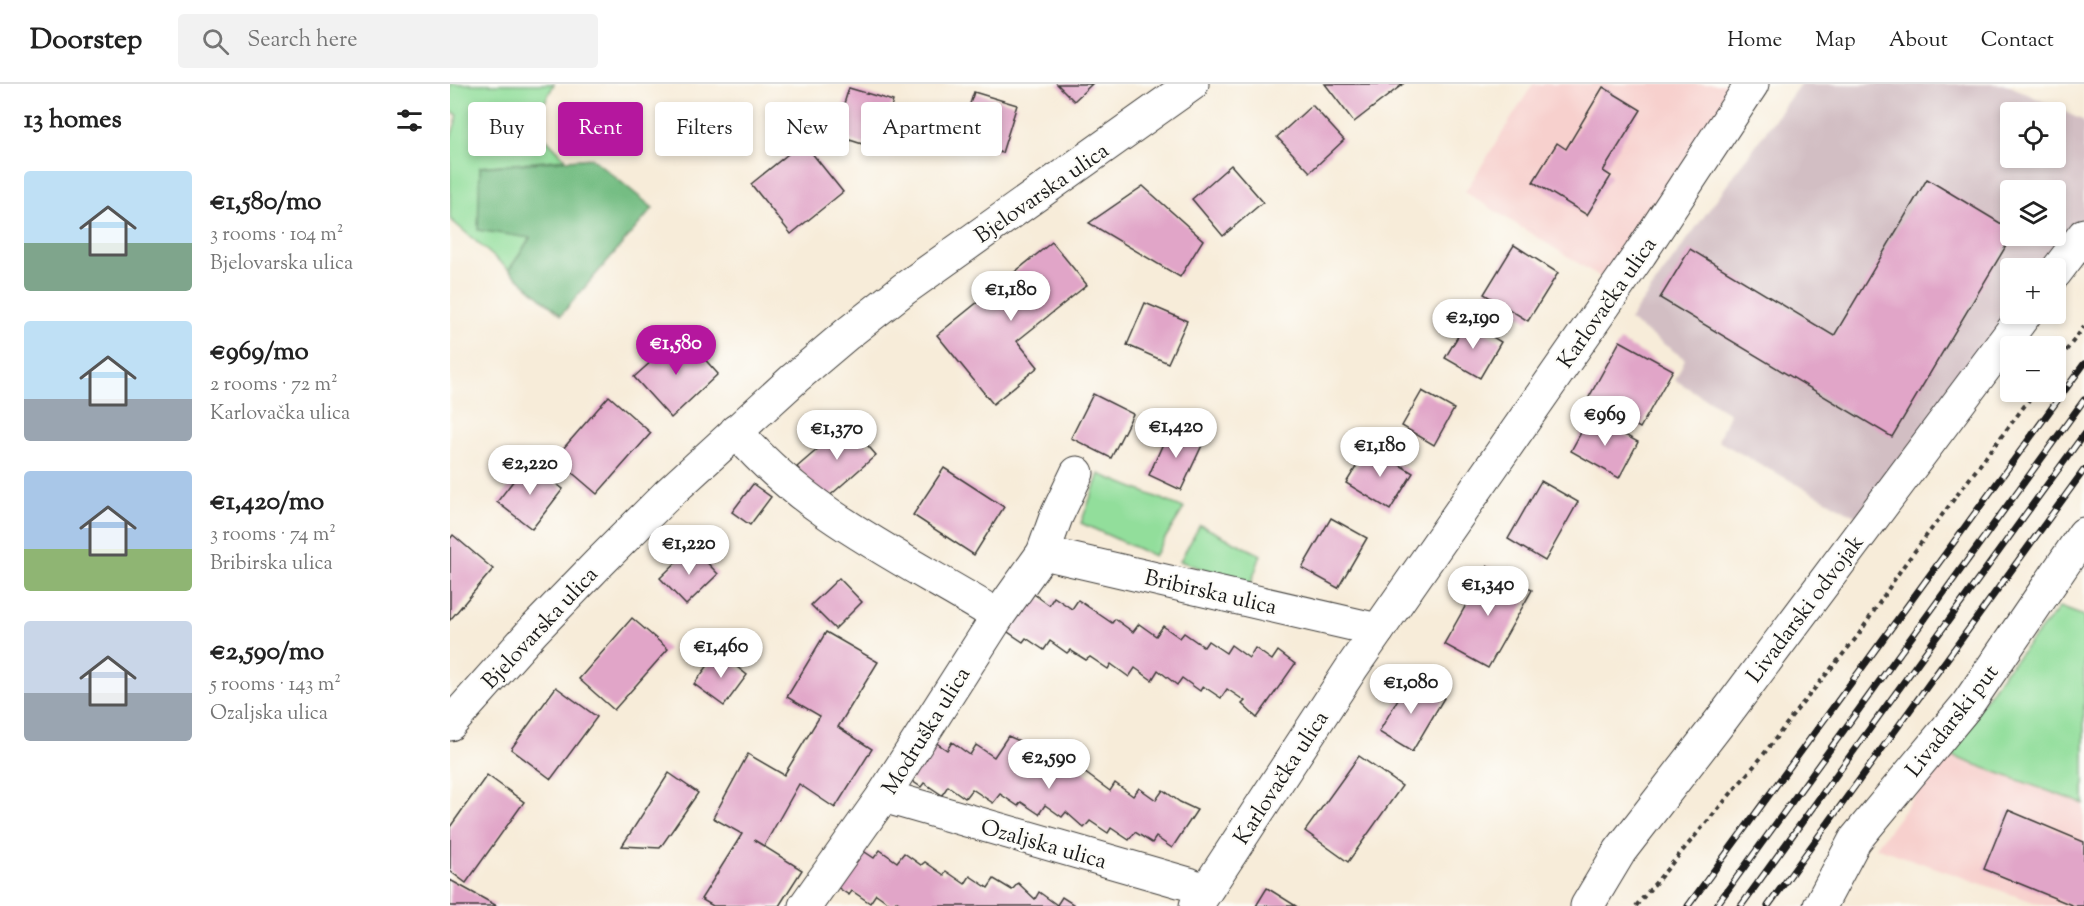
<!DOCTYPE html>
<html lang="en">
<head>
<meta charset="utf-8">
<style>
  body { margin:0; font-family:"Sorts Mill Goudy",serif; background:#f2f2f2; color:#222; height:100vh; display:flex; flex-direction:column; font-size:22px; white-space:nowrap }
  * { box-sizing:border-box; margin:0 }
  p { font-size:20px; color:#767676 }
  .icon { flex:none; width:33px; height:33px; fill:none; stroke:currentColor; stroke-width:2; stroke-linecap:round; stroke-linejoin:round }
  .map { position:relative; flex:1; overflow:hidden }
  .details { display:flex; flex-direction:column; background:#fff; width:450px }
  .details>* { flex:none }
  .banner { position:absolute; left:18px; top:18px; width:570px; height:54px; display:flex; gap:12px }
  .tools { position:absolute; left:1550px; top:18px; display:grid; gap:12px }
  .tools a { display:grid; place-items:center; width:66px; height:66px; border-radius:6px; background:#fff; box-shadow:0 3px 9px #0003; font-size:30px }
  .price { position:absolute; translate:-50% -51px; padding:0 14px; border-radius:21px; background:#fff; color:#222; font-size:20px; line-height:39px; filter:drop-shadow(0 2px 3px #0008) }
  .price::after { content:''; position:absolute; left:50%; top:36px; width:18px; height:14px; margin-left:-9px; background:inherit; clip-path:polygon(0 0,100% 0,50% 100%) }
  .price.selected { background:#b5179e; color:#fff }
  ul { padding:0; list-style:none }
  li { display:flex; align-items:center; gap:18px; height:150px; padding:0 24px }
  li span { display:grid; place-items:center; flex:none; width:168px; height:120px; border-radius:6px; color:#555 }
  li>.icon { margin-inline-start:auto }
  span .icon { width:72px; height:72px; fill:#fffc; stroke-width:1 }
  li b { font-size:26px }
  h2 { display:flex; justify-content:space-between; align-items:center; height:72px; padding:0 24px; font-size:26px }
  .chip { padding:0 21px; border-radius:6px; background:#fff; box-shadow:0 3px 9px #0003; font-size:21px; line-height:54px }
  .chip.selected { background:#b5179e; color:#fff }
  header { display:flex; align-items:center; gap:36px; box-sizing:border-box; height:84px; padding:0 30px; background:#fff; border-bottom:2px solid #e0e0e0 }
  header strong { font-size:28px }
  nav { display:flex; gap:33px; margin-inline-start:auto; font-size:21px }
  .search { width:420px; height:54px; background:#f2f2f2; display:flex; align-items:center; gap:15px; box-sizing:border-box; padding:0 21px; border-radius:6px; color:#767676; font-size:22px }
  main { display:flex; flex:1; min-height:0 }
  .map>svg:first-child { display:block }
  .built { fill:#f7d0cd }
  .industrial { fill:#d2bec3; fill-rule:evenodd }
  .green { fill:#92de9b; stroke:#577d5c; stroke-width:1.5 }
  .forest { fill:#75bd83; stroke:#486c50; stroke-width:1.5 }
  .building { fill:#e1a5c8 }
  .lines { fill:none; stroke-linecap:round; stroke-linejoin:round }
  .minor-casing { stroke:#3d3b38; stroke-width:35 }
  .major-casing { stroke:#3d3b38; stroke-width:35 }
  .path { stroke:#3d3b38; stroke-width:4; stroke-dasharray:4.5 4.5; stroke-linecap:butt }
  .minor { stroke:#fff; stroke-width:33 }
  .major { stroke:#fff; stroke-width:33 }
  .rail-casing { stroke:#1c1c1c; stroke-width:7 }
  .rail { stroke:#fdfcf7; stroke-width:4.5; stroke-dasharray:14; stroke-linecap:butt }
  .labels { text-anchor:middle; stroke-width:4.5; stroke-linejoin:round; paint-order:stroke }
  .street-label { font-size:22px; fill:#1c1c1c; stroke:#fdfcf7 }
</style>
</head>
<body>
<header>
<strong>Doorstep</strong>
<div class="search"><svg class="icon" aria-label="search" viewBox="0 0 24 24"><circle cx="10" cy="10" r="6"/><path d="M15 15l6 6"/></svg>Search here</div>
<nav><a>Home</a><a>Map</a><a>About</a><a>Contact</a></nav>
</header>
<main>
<section class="details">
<h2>13 homes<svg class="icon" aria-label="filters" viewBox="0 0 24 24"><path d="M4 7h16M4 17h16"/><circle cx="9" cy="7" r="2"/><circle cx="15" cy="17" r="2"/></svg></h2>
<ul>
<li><span style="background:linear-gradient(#bfe0f5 60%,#7fa58c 0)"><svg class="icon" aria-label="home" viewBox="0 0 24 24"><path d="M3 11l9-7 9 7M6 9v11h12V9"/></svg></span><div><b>€1,580/mo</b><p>3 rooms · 104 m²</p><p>Bjelovarska ulica</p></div></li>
<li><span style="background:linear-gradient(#bfe0f5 65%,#9aa5b1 0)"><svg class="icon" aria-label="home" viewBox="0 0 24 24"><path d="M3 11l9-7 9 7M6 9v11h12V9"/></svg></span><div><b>€969/mo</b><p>2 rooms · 72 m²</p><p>Karlovačka ulica</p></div></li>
<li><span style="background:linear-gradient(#a9c7e8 65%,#8fb573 0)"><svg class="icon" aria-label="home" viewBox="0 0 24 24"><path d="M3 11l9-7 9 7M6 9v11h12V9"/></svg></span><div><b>€1,420/mo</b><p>3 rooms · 74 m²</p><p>Bribirska ulica</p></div></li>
<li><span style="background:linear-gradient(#c9d6e8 60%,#9aa5b1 0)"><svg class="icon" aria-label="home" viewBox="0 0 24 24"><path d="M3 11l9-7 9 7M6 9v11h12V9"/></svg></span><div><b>€2,590/mo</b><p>5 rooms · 143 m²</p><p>Ozaljska ulica</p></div></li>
</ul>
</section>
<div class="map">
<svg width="1634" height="822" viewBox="0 0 1634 822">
  <rect width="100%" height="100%" fill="#fdfcf7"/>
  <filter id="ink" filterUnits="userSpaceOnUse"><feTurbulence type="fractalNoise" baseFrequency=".0167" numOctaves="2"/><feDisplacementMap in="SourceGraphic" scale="12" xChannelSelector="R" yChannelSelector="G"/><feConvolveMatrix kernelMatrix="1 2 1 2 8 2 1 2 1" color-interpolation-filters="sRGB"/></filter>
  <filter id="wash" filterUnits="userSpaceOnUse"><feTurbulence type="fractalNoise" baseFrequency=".008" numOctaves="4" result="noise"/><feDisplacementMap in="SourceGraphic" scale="24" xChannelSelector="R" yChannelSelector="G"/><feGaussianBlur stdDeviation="1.35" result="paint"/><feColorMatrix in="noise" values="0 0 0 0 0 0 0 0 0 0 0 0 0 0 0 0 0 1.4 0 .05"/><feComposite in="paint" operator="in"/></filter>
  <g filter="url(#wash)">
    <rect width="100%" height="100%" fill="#f7ecd9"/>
    <g class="built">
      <polygon points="1083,0 1289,0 1155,196 1015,108"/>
      <polygon points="1496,670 1634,720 1634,822 1595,822 1426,763"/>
    </g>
    <path class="industrial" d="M 1350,0 L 1556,0 L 1634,37 L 1634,133 L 1595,184 L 1560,184 L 1560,230 L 1407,433 L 1268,357 L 1279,329 L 1225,296 L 1235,275 L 1179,236 ZM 1560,28 L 1605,28 L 1605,74 L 1560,74 ZM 1560,106 L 1605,106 L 1605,152 L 1560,152 Z"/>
    <g class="green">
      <polygon points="0,0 104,0 83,41 116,75 30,83 81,154 59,186 0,135 0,56 8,31 0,27"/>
      <polygon points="649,390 734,424 704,472 631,439"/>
      <polygon points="750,441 811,471 800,502 730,477"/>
      <polygon points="1610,523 1634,532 1634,720 1496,670 1553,590"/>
    </g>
    <polygon class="forest" points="142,74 203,124 111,231 59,186 80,154 28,146 30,83"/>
    <g id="blocks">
      <g class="building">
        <polygon points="607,0 642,0 624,17"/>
        <polygon points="875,0 953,0 904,38"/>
        <polygon points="1153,3 1191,26 1153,87 1161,92 1137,131 1083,98 1107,59 1116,65"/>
        <polygon points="399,4 443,17 428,65 384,51"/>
        <polygon points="524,8 567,21 552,69 508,55"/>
        <polygon points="862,21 894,56 860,88 827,53"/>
        <polygon points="353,58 393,108 341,150 301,100"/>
        <polygon points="781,81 813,118 773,152 742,115"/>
        <polygon points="1477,95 1560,145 1560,152 1562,152 1442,353 1210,214 1240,165 1384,252"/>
        <polygon points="693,102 753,156 730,193 639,139"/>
        <polygon points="602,158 637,201 567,257 588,283 543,320 487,251"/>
        <polygon points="1064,161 1108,189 1078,237 1034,210"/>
        <polygon points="695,219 737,237 718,279 677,261"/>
        <polygon points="1017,237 1051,258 1030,294 995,274"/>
        <polygon points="232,250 268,290 221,334 184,293"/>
        <polygon points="1170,257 1223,286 1190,344 1138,315"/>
        <polygon points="972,307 1004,325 984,361 952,342"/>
        <polygon points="643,310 683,330 661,374 621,354"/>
        <polygon points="159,312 201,349 147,410 105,374"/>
        <polygon points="1140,332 1188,358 1169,394 1121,367"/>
        <polygon points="398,339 426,371 376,415 347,383"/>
        <polygon points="720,344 753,359 731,406 699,391"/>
        <polygon points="919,362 963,389 940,426 896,399"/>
        <polygon points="78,378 113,405 82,445 47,418"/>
        <polygon points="494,384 554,423 524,471 463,431"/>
        <polygon points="1091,397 1128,418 1095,477 1058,455"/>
        <polygon points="303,400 321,413 300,441 282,428"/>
        <polygon points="881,434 917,454 888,504 852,484"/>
        <polygon points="3,451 43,485 0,536 0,455"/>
        <polygon points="242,463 268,490 236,521 210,494"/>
        <polygon points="1038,482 1082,506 1038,584 994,560"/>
        <polygon points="389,494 412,518 385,545 361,521"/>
        <polygon points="581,508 599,521 604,513 622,525 628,516 662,539 665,535 683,548 689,540 706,552 713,542 730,554 734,549 754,563 758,557 776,569 781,561 799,574 805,564 822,576 828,567 845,580 807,634 792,620 795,617 777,605 771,614 753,602 750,607 732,594 727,601 708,586 702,596 685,584 679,593 661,580 658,585 640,573 636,576 620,566 617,569 600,557 594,566 576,554 573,558 555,546"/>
        <polygon points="182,534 218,565 164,626 129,595"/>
        <polygon points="376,548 428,578 388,643 422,665 385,724 349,700 314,762 304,756 352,786 329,822 263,822 251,815 292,750 263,734 298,670 334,691 370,632 337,613"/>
        <polygon points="268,568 297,591 274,622 244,600"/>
        <polygon points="960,594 994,614 962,668 929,648"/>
        <polygon points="106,603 147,633 101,695 61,665"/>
        <polygon points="558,652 583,663 575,672 594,685 599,677 617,689 623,680 660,707 665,699 683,712 689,704 706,716 713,706 730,718 747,726 722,764 706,753 702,759 685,748 679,756 661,744 658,749 640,737 634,744 616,728 612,733 595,721 589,730 571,718 568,722 550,710 543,719 522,705 515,714 498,702 492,711 474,699 471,703 453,691 479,654 497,666 502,658 520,671 526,661 544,673"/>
        <polygon points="909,672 952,702 898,778 855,747"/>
        <polygon points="219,689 248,709 210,764 172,762"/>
        <polygon points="37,691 74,718 16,799 0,787 0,743"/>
        <polygon points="1558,726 1634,758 1634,822 1624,822 1534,785"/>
        <polygon points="406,762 424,774 430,766 447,778 454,769 471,781 475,778 494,791 496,787 515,800 520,792 538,804 544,795 562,806 568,799 585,815 589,808 607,821 612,813 626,822 453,822 446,817 443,822 426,810 420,819 402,807 399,811 381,799"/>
        <polygon points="0,796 47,822 0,822"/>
        <polygon points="817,804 846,822 806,822"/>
      </g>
    </g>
  </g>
  <g filter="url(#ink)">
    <use href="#blocks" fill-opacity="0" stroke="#3d3b38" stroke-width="1.5"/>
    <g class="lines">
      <g class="minor-casing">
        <g id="minor">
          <polyline points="1605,189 1634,151"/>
          <path d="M 286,347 C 355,430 457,476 548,532"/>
          <polyline points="593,469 928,546"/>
          <polyline points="433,712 739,800 755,807"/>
          <polyline points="355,822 433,712 548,532 593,469 606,433 627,389"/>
          <polyline points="746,822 903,582 1190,170 1302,0"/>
          <polyline points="1137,822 1170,767 1272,635 1575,230"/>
          <polyline points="1370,822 1405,756 1517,621 1634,450"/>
        </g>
      </g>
      <g class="major-casing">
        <polyline id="major" points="0,640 83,547 148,480 217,411 345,294 397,250 454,205 742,0"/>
      </g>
      <g class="path">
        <polyline points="1605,281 1634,243"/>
        <polyline points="1186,822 1310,675 1347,626 1407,553 1452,484 1585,308"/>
      </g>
      <use href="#minor" class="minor"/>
      <use href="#major" class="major"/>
      <g class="rail-casing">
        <g id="rail">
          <polyline points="1238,822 1634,280"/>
          <polyline points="1266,822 1634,316"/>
          <polyline points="1291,822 1634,350"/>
          <polyline points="1318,822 1634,386"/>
        </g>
      </g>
      <use href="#rail" class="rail"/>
    </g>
  </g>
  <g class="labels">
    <g class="street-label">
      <text transform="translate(591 108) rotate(-35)" y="8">Bjelovarska ulica</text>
      <text transform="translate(1156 218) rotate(-55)" y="8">Karlovačka ulica</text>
      <text transform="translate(761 507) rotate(13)" y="8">Bribirska ulica</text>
      <text transform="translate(1354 524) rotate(-53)" y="8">Livadarski odvojak</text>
      <text transform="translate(89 543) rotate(-47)" y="8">Bjelovarska ulica</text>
      <text transform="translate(1501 636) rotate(-52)" y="8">Livadarski put</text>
      <text transform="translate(475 646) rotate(-58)" y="8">Modruška ulica</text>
      <text transform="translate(830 693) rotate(-57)" y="8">Karlovačka ulica</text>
      <text transform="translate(594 759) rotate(16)" y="8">Ozaljska ulica</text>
    </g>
  </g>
</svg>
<div class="tools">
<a><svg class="icon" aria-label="locate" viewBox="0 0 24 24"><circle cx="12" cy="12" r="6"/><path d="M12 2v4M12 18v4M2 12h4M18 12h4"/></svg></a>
<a><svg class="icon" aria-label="layers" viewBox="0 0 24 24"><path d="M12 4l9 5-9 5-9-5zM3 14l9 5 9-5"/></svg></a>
<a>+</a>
<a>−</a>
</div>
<b class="price" style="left:561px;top:238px">€1,180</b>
<b class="price" style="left:1023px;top:266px">€2,190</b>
<b class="price selected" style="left:226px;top:292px">€1,580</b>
<b class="price" style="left:1155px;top:363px">€969</b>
<b class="price" style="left:726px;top:375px">€1,420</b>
<b class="price" style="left:387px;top:377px">€1,370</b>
<b class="price" style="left:930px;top:394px">€1,180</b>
<b class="price" style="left:80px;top:412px">€2,220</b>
<b class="price" style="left:239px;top:492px">€1,220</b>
<b class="price" style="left:1038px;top:533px">€1,340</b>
<b class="price" style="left:271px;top:595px">€1,460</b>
<b class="price" style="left:961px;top:631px">€1,080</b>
<b class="price" style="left:599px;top:706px">€2,590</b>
<div class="banner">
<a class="chip">Buy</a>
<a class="chip selected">Rent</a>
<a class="chip">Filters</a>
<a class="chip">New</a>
<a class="chip">Apartment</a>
</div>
</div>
</main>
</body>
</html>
